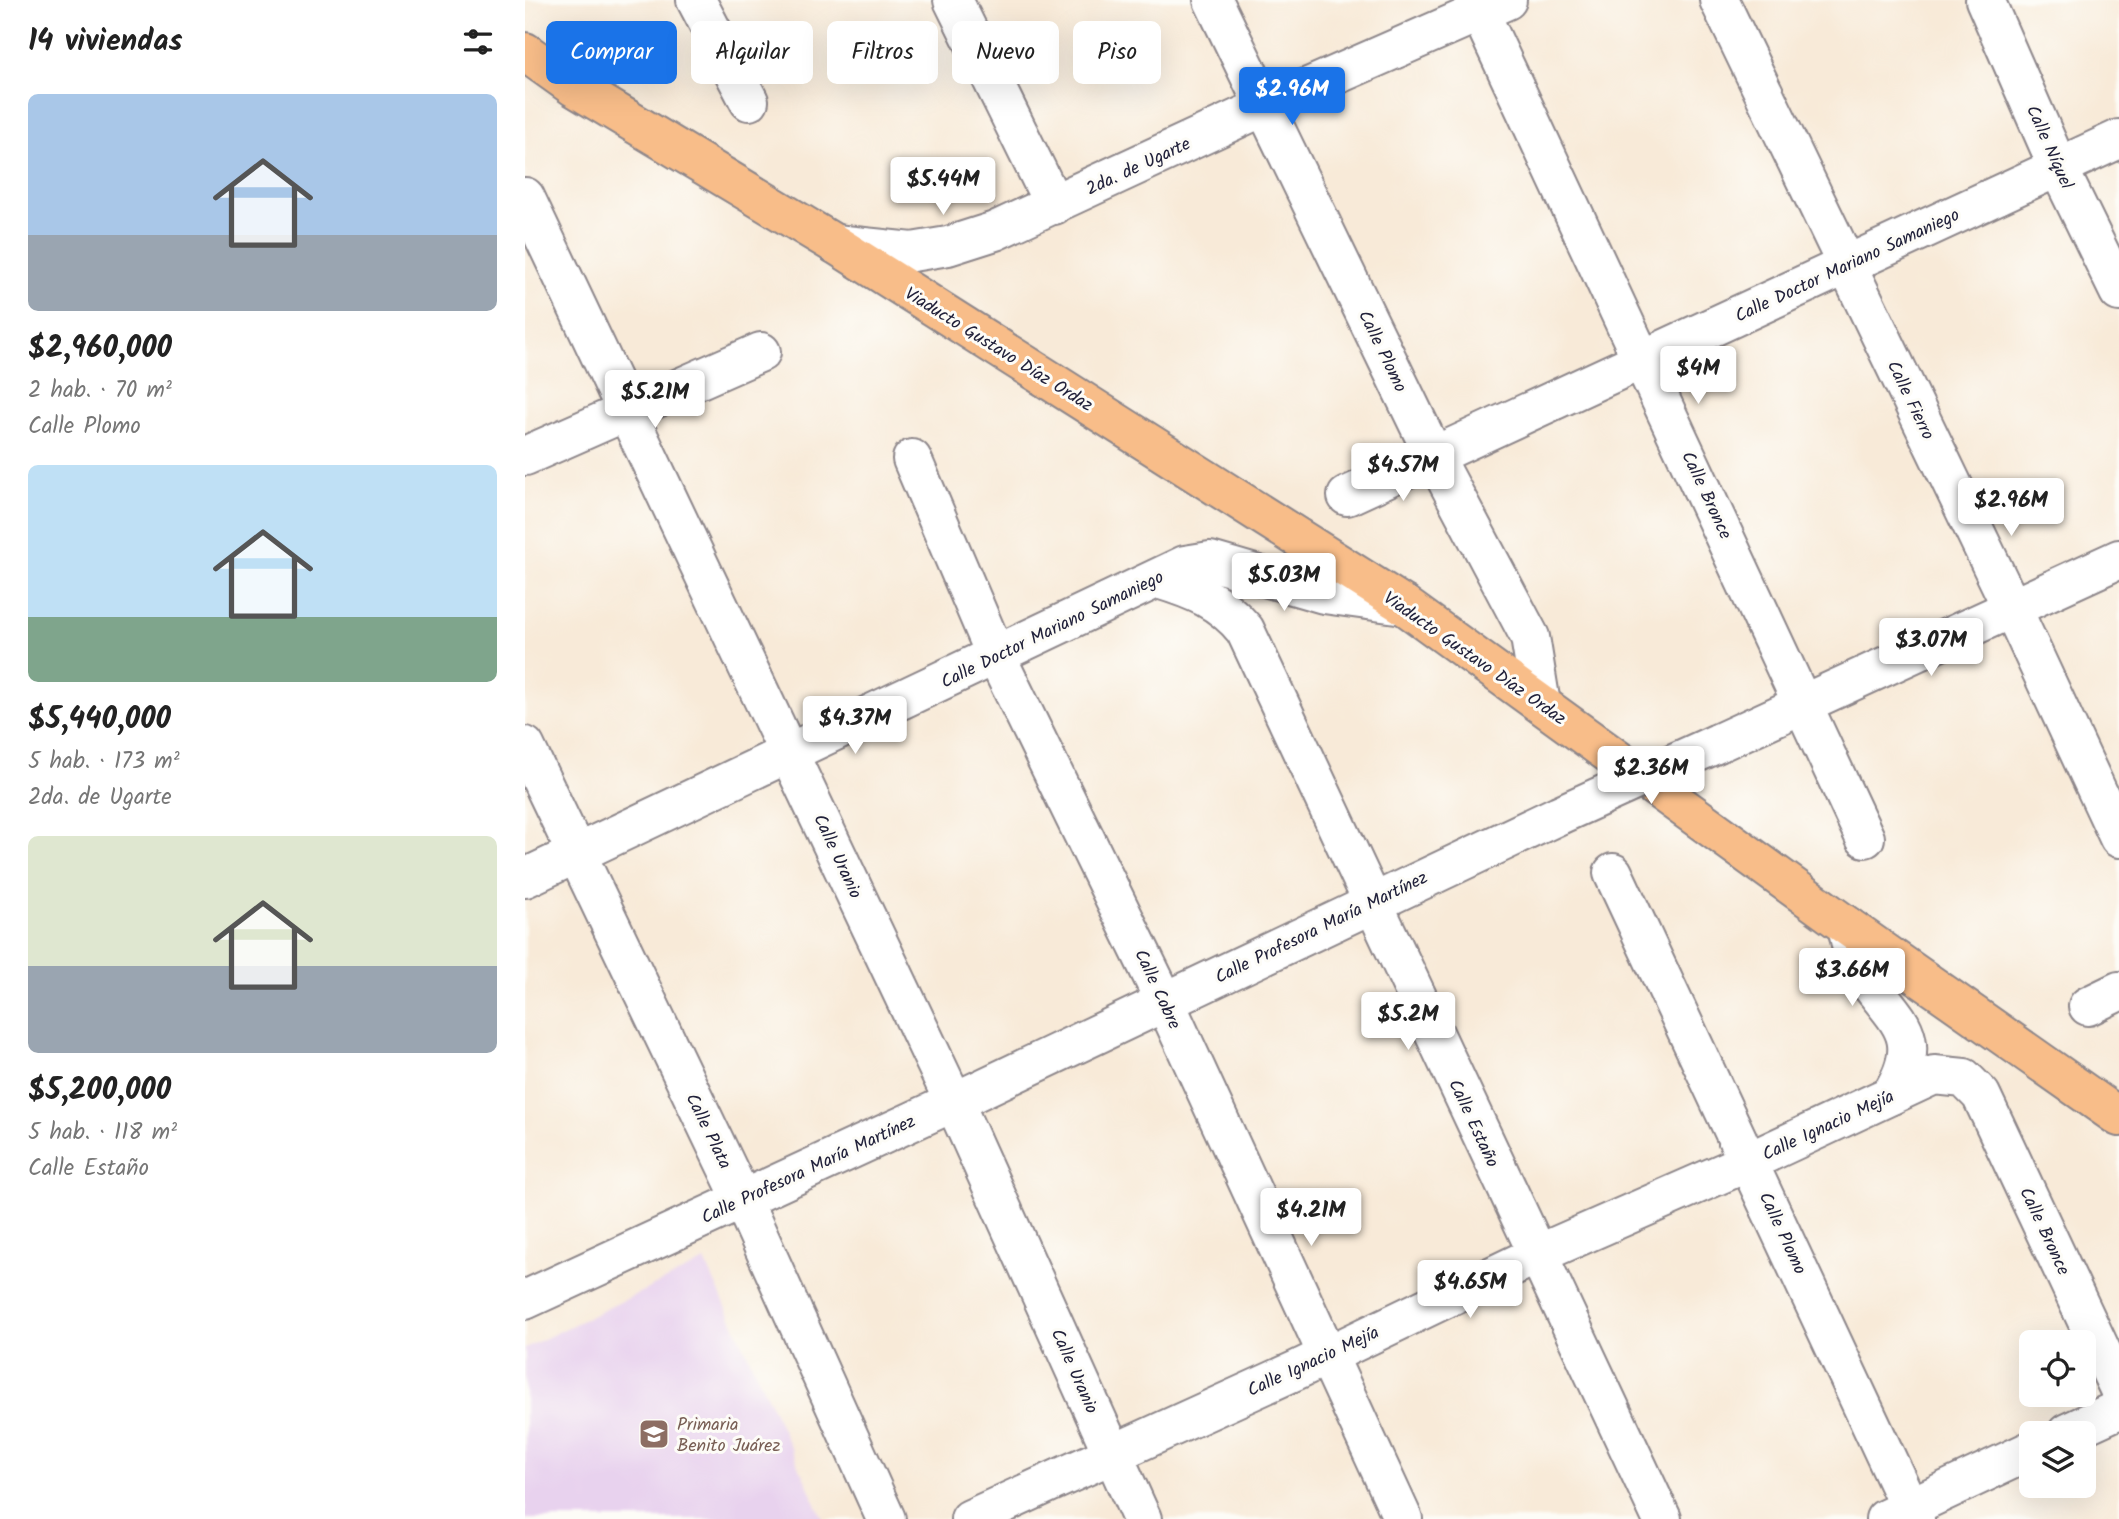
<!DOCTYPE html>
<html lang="es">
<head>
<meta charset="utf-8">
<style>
  body { margin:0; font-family:Kalam,sans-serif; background:#f2f2f2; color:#222; height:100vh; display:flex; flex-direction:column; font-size:26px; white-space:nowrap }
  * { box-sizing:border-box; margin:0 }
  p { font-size:23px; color:#767676 }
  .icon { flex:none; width:38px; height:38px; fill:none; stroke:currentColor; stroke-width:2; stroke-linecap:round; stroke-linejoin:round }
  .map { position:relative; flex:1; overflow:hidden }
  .side { display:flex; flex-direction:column; background:#fff; width:525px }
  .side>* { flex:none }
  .top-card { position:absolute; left:21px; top:21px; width:665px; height:63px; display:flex; gap:14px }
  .tools { position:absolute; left:1494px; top:1330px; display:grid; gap:14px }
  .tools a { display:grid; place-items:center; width:77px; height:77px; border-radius:10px; background:#fff; box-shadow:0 7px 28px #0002; font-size:35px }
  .price { position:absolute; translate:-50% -60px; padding:0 16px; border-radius:7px; background:#fff; color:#222; font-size:23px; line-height:46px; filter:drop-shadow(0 2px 4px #0008) }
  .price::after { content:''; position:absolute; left:50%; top:42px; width:21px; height:16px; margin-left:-10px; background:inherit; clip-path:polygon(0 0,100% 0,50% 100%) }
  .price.on { background:#1a73e8; color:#fff }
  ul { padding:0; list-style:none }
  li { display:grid; align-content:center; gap:14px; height:371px; padding:0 28px }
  li span { display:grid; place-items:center; height:217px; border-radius:10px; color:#555 }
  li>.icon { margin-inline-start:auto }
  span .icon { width:126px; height:126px; fill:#fffc; stroke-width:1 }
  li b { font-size:30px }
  h2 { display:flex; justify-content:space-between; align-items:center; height:84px; padding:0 28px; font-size:30px }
  .pill { padding:0 24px; border-radius:10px; background:#fff; box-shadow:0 7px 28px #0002; font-size:24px; line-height:63px }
  .pill.on { background:#1a73e8; color:#fff }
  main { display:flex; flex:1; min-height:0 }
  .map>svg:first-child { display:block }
  .built { fill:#e8d2ee }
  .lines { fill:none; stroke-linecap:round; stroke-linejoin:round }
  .minor-casing { stroke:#8d868a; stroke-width:42 }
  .major-casing { stroke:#8d868a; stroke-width:42 }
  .minor { stroke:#fff; stroke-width:38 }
  .major { stroke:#f8bd89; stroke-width:38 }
  .minor-bridge-casing { stroke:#8d868a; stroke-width:42; stroke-linecap:butt }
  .minor-bridge { stroke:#fff; stroke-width:38 }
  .labels { text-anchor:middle; stroke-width:6; stroke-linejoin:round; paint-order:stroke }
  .street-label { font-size:18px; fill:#22223b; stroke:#fdfcf7 }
  .education-label { font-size:18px; fill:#785e54; stroke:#fdfcf7; text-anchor:start }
</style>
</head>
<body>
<main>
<section class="side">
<h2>14 viviendas<svg class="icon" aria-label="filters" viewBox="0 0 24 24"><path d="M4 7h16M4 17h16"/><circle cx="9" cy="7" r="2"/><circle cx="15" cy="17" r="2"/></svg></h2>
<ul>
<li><span style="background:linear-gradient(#a9c7e8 65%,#9aa5b1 0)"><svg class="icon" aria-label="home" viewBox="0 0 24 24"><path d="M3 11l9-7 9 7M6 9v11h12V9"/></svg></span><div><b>$2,960,000</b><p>2 hab. · 70 m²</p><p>Calle Plomo</p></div></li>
<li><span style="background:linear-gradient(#bfe0f5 70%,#7fa58c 0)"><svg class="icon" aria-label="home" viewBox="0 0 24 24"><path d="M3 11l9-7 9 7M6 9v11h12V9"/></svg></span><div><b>$5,440,000</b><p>5 hab. · 173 m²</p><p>2da. de Ugarte</p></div></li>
<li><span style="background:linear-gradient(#dfe7d0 60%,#9aa5b1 0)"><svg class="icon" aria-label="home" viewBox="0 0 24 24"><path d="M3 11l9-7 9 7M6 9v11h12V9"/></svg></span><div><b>$5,200,000</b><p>5 hab. · 118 m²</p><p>Calle Estaño</p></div></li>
</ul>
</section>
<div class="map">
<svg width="1594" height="1519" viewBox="0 0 1594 1519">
  <rect width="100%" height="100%" fill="#fdfcf7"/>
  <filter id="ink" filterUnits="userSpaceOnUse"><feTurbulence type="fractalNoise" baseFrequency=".0143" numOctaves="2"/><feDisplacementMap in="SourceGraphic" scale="14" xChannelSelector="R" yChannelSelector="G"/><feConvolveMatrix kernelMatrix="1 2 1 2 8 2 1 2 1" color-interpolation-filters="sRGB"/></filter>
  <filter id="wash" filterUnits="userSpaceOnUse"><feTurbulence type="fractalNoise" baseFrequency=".00686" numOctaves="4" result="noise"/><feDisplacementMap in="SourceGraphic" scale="28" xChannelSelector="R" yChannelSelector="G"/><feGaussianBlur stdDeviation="1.57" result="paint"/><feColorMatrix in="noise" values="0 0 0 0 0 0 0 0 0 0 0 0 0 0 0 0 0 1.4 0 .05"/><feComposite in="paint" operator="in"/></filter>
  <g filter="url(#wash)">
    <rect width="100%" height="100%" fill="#f8ead8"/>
    <polygon class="built" points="180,1261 298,1519 0,1519 0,1348"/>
  </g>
  <g filter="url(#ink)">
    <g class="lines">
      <g class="minor-casing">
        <g id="minor">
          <polyline points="171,0 224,101"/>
          <polyline points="428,0 529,205"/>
          <polyline points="688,0 909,456 1005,637 1016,704"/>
          <polyline points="949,0 1340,838"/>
          <polyline points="1194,0 1487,608 1594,838"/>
          <polyline points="1460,0 1533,167 1594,292"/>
          <polyline points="0,197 429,1102 617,1519"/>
          <polyline points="310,244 387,252 423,246 470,231 738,107 982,0"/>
          <polyline points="0,456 236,352"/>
          <polyline points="387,459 471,656 640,1002 878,1519"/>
          <polyline points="822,496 1594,139"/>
          <path d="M 633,579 C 669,590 695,600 720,630 L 1137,1519"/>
          <polyline points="1193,743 1594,559"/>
          <polyline points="0,746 217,1199 361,1519"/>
          <polyline points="1088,873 1390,1519"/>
          <polyline points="0,878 660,565 685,561 799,594 879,605"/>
          <path d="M 1322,926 C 1325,939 1327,956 1334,968 C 1366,1019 1405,1031 1366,1095"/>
          <polyline points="1563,1006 1594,991"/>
          <polyline points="0,1300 429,1102 1034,815"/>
          <polyline points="1542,1433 1594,1409"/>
          <polyline points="445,1519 772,1370 1011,1255 1225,1161 1409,1075 1439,1078 1456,1095 1594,1389"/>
          <polyline points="1360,1519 1507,1450"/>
        </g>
      </g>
      <g class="major-casing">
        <polyline id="major" points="0,52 49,87 310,244 879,605 1322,926 1594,1117"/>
      </g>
      <use href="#minor" class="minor"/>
      <use href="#major" class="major"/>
      <g class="minor-bridge-casing">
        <polyline id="minor-bridge" points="1034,815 1193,743"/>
      </g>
      <use href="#minor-bridge" class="minor-bridge"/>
    </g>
  </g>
  <defs>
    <g id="school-square" transform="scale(1.575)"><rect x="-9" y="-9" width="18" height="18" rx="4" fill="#8d6e63" stroke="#fdfcf7"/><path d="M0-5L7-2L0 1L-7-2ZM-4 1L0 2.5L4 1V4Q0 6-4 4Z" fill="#fff"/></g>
  </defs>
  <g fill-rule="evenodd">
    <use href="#school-square" x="129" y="1434"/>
  </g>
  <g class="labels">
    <g class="street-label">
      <text transform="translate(1525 147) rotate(66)" y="6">Calle Níquel</text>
      <text transform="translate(613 166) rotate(-25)" y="6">2da. de Ugarte</text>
      <text transform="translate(1322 265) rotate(-25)" y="6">Calle Doctor Mariano Samaniego</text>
      <text transform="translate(474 349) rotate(32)" y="6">Viaducto Gustavo Díaz Ordaz</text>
      <text transform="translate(858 351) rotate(64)" y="6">Calle Plomo</text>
      <text transform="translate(1386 400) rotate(64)" y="6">Calle Fierro</text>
      <text transform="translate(1182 495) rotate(65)" y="6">Calle Bronce</text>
      <text transform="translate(527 629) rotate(-26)" y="6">Calle Doctor Mariano Samaniego</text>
      <text transform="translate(950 658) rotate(35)" y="6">Viaducto Gustavo Díaz Ordaz</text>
      <text transform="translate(313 856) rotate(65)" y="6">Calle Uranio</text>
      <text transform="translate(796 927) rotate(-26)" y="6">Calle Profesora María Martínez</text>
      <text transform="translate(633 989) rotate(65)" y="6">Calle Cobre</text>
      <text transform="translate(949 1123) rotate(65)" y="6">Calle Estaño</text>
      <text transform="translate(1303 1125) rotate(-25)" y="6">Calle Ignacio Mejía</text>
      <text transform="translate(184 1131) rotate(64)" y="6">Calle Plata</text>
      <text transform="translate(283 1169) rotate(-25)" y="6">Calle Profesora María Martínez</text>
      <text transform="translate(1520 1231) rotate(65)" y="6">Calle Bronce</text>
      <text transform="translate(1258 1233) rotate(65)" y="6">Calle Plomo</text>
      <text transform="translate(788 1361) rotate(-25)" y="6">Calle Ignacio Mejía</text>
      <text transform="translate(550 1371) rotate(66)" y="6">Calle Uranio</text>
    </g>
    <g class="education-label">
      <text x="152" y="1430">Primaria<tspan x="152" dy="21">Benito Juárez</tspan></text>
    </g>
  </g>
</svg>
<div class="tools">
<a><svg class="icon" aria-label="locate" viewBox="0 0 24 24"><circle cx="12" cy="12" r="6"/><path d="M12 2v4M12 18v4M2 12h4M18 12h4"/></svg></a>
<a><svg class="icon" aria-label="layers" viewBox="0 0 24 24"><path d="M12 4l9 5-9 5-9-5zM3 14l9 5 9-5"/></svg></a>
</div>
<b class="price on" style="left:767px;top:127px">$2.96M</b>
<b class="price" style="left:418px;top:217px">$5.44M</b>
<b class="price" style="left:1173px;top:406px">$4M</b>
<b class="price" style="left:130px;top:430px">$5.21M</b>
<b class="price" style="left:878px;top:503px">$4.57M</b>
<b class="price" style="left:1486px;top:538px">$2.96M</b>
<b class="price" style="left:759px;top:613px">$5.03M</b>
<b class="price" style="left:1406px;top:678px">$3.07M</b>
<b class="price" style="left:330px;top:756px">$4.37M</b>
<b class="price" style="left:1126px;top:806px">$2.36M</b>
<b class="price" style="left:1327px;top:1008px">$3.66M</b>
<b class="price" style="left:883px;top:1052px">$5.2M</b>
<b class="price" style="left:786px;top:1248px">$4.21M</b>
<b class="price" style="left:945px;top:1320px">$4.65M</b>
<div class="top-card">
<a class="pill on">Comprar</a>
<a class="pill">Alquilar</a>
<a class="pill">Filtros</a>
<a class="pill">Nuevo</a>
<a class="pill">Piso</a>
</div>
</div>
</main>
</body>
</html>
